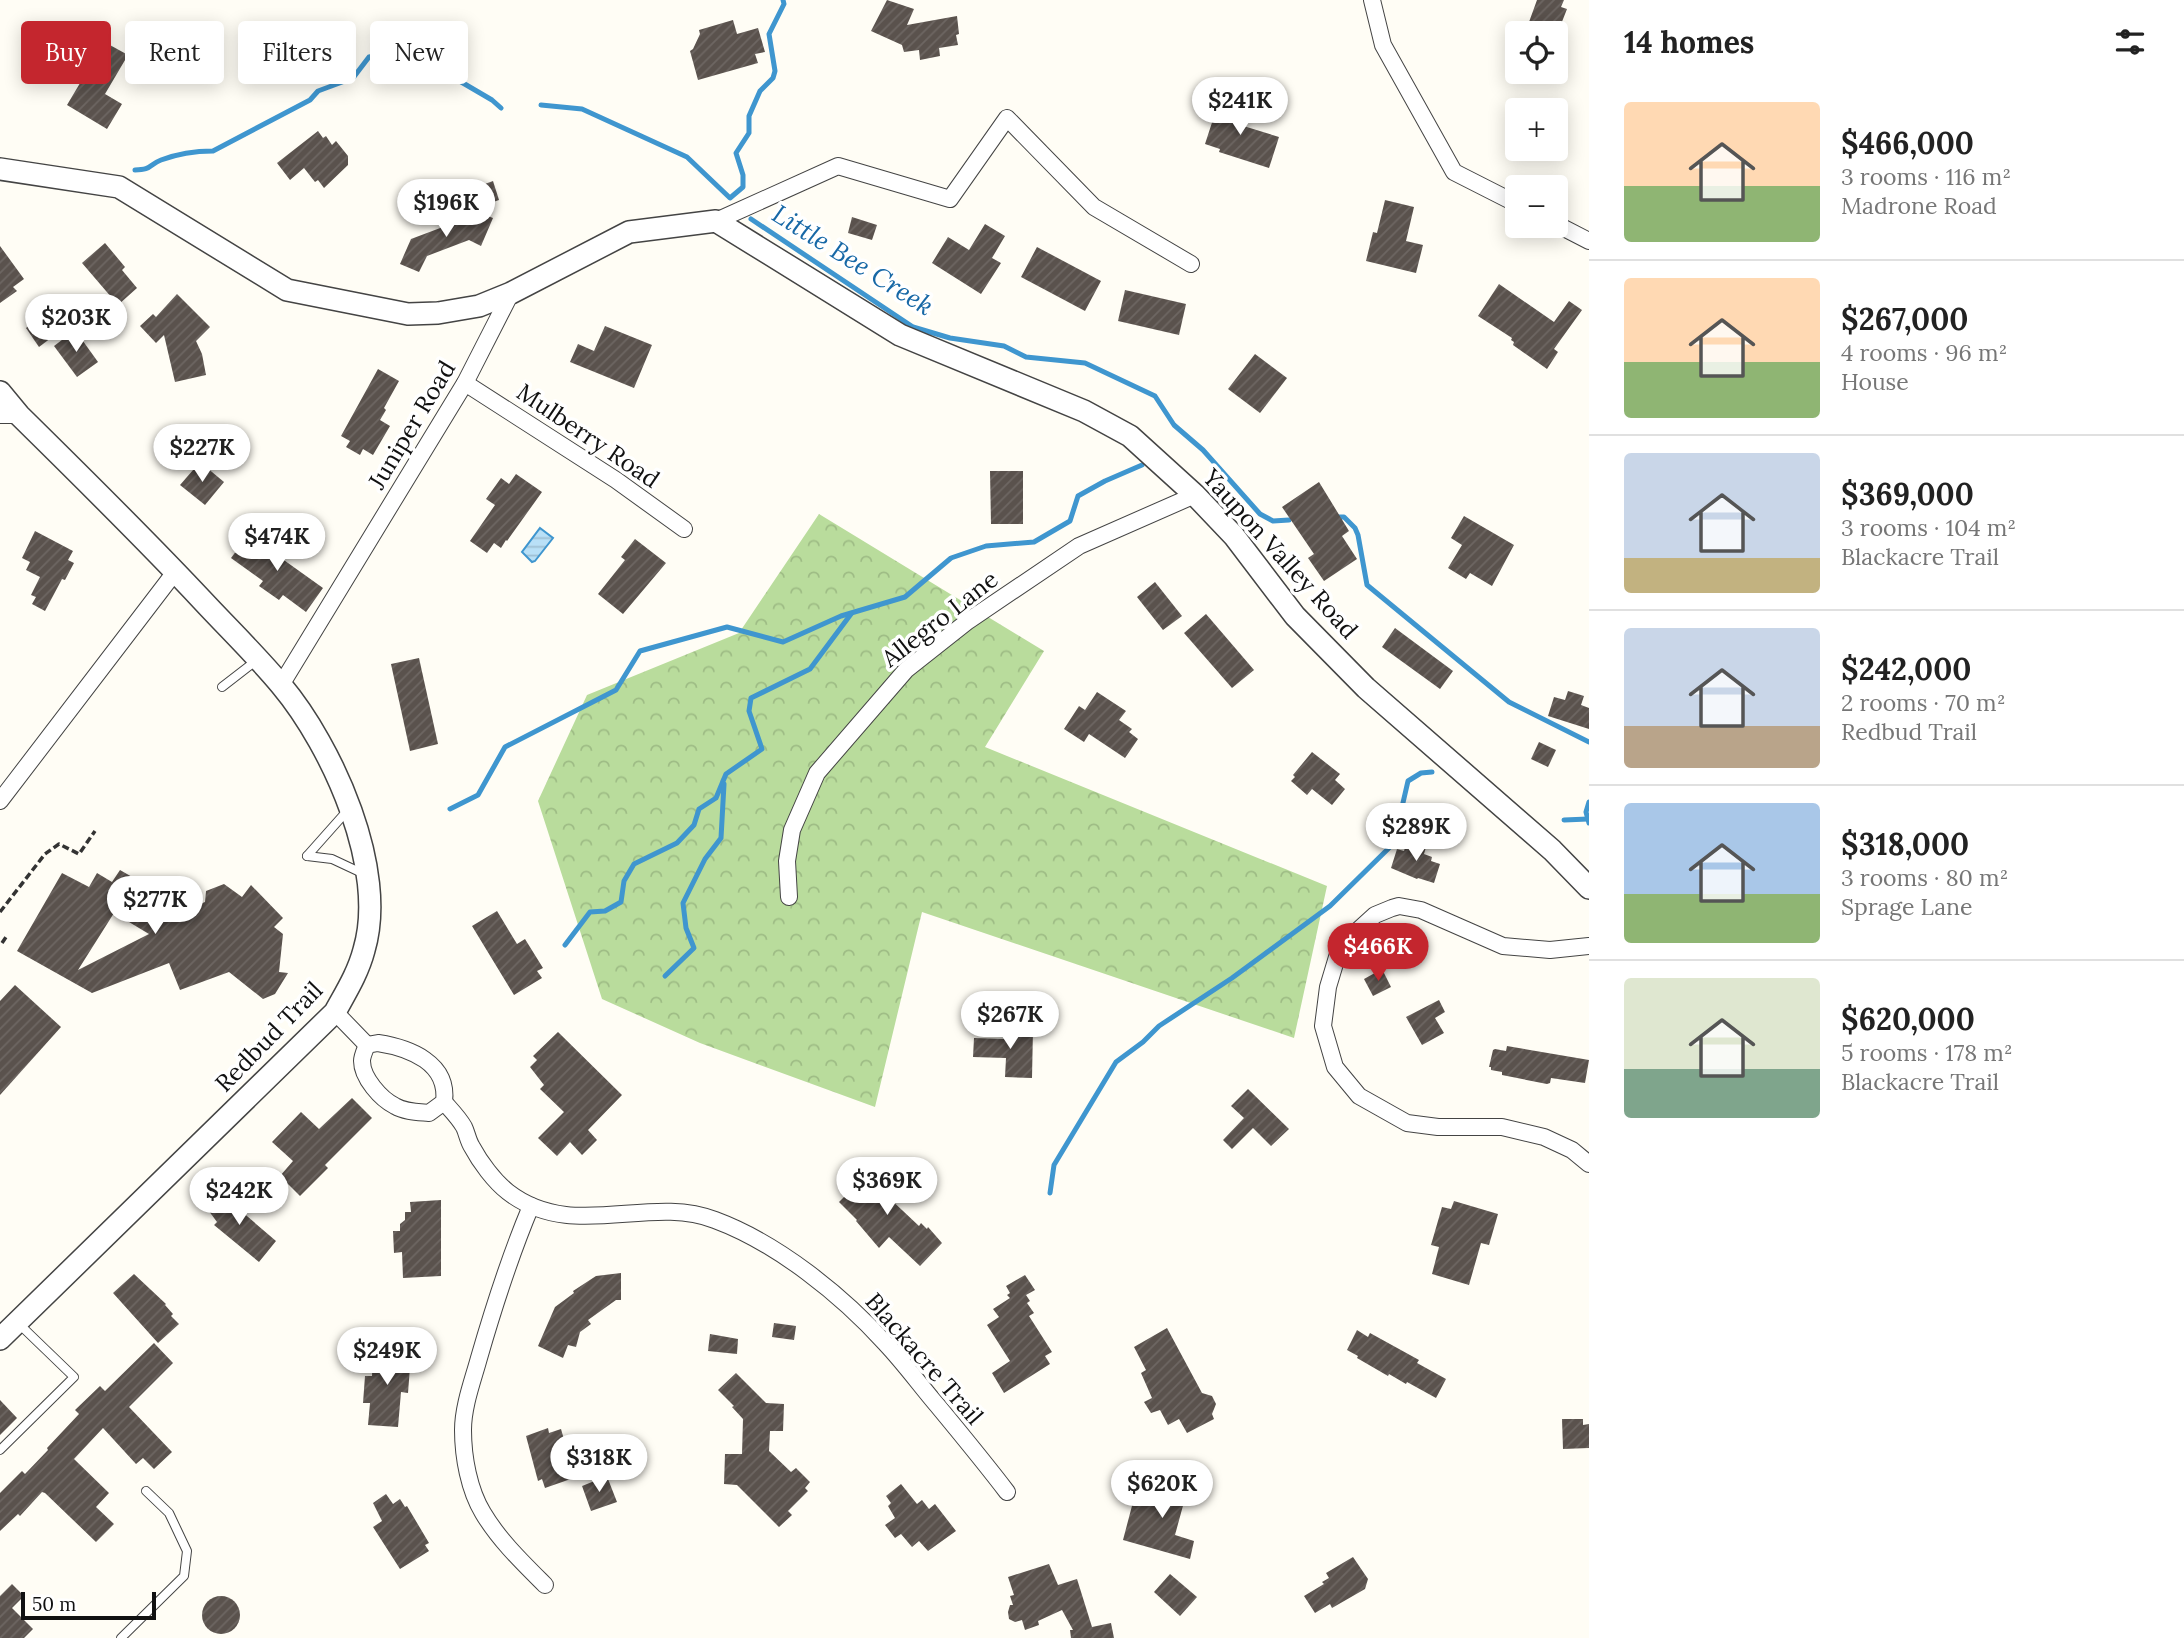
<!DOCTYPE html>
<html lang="en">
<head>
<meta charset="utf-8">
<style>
  body { margin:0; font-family:Lora,serif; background:#f6f6f6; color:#222; height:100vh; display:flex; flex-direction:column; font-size:26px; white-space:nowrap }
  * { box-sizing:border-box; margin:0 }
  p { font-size:23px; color:#767676 }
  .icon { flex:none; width:38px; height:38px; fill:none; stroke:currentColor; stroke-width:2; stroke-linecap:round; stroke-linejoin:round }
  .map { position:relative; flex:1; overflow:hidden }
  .drawer { display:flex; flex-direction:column; background:#fff; width:595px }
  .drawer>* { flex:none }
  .hud { position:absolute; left:21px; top:21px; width:665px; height:63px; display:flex; gap:14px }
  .fabs { position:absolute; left:1505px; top:21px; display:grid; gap:14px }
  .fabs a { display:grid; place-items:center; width:63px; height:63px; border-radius:7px; background:#fff; box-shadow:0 4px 18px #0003; font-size:35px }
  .scale { position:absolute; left:21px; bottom:18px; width:135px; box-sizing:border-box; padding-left:7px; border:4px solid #111; border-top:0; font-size:19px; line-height:24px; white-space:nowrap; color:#111; -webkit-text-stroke:5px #fff; paint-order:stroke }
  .price { position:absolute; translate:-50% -60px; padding:0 16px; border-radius:24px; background:#fff; color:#222; font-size:23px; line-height:46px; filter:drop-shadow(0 2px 4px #0008) }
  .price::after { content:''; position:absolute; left:50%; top:42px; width:21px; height:16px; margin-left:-10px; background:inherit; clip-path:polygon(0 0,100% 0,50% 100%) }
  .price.selected { background:#c4262e; color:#fff }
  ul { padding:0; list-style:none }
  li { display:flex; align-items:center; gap:21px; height:175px; padding:0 35px }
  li+li { border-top:2px solid #e0e0e0 }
  li span { display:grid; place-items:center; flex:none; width:196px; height:140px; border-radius:7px; color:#555 }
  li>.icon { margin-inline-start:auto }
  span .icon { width:84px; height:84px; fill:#fffc; stroke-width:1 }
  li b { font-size:30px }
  h2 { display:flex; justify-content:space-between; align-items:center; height:84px; padding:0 35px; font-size:30px }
  .tag { padding:0 24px; border-radius:7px; background:#fff; box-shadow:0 4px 18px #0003; font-size:24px; line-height:63px }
  .tag.selected { background:#c4262e; color:#fff }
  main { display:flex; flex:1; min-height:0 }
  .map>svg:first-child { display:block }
  .forest { fill:url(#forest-crowns) }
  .water { fill:url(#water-rules); stroke:#3f96cf; stroke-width:2 }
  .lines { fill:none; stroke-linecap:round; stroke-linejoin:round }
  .stream { stroke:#3f96cf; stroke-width:5 }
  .building { fill:url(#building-hatch); fill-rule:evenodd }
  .service-casing { stroke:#444; stroke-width:10 }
  .minor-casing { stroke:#444; stroke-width:18 }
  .tertiary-casing { stroke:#444; stroke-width:24 }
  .path { stroke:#333; stroke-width:3.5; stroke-dasharray:7 3.5; stroke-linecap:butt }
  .service { stroke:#fff; stroke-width:8 }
  .minor { stroke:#fff; stroke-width:16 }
  .tertiary { stroke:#fff; stroke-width:21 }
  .labels { text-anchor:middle; stroke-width:7; stroke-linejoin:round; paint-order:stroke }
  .street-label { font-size:24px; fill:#111; stroke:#fff }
  .water-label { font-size:26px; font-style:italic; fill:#1768a6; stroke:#fff }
</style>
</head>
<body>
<main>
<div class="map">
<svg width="1589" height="1638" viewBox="0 0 1589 1638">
  <defs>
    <pattern id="forest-crowns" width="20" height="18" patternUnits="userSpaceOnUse" patternTransform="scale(1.75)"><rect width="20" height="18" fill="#b9dc9c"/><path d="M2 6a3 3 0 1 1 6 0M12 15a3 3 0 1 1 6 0" fill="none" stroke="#9ebc85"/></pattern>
    <pattern id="water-rules" width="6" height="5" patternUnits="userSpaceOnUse" patternTransform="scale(1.75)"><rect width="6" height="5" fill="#b9e0f7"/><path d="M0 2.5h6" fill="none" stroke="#9ebfd3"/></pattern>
    <pattern id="building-hatch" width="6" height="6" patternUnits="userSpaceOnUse" patternTransform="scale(1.75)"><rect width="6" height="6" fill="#5a524d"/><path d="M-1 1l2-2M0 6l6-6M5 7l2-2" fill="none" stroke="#6d6662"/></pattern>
  </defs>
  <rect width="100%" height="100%" fill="#fffdf5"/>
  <polygon class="forest" points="819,514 1044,651 985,747 1327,886 1294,1038 922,912 875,1107 700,1043 602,999 538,801 587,695 739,633"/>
  <polygon class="water" points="540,528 553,538 535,561 532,562 522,552"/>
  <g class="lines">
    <g class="stream">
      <polyline points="541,105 582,109 687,157 730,198 743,187 743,175 736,153 749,133 749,116 760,91 773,78 775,71 769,34 784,4 783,0"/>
      <path d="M 135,170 C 152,170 148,165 161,160 C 177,154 196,151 213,151 L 310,100 L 318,91 L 353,78 L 369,57 L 396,52 L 410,52 L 492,100 L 501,108"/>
      <polyline points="751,219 913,327 950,338 1004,346 1026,357 1085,363 1155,396 1174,425 1203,450 1260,514 1273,521 1289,520"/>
      <polyline points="1334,517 1344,517 1355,528 1358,535 1367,585 1509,702 1589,742"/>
      <polyline points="1589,802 1586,812 1589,823"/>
      <polyline points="450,809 478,795 505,747 616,690 640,651 727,627 783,642 841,616 905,597 951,558 986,546 1034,542 1070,521 1078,496 1105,481 1142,465"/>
      <polyline points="1564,820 1588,819"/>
      <polyline points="565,945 590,912 605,911 621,902 624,881 634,864 677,843 694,825 699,809 716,798 726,774 762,749 749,711 751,698 810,669 851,614"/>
      <polyline points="665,976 694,948 686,928 683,903 705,859 721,838 724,784"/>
      <polyline points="1050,1193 1054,1165 1116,1062 1143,1042 1159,1026 1232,978 1330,906 1392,845 1392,826 1402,807 1408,781 1421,773 1432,772"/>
    </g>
  </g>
  <g class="building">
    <polygon points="887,0 914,9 907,25 957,16 959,34 956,35 958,45 939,48 940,56 920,60 919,50 904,52 902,45 871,31"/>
    <polygon points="1537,0 1564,0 1561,7 1567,9 1556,37 1556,33 1525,33"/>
    <polygon points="733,20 737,34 758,28 765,52 755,54 758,63 698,80 690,51 693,49 700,34 699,30"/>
    <polygon points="99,39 128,55 105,94 122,104 107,129 67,105 92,63 87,60"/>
    <polygon points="1219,101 1242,108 1237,124 1279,137 1269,168 1219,152 1220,149 1205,144"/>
    <polygon points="318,131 323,138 326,136 332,145 336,141 348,156 348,165 324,188 318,180 315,182 304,168 290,180 277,163"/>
    <polygon points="493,181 499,200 473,209 466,191"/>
    <polygon points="1385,200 1414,207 1406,241 1423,245 1416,273 1366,261 1373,232 1377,233"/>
    <polygon points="480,213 493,218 481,246 469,240 427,256 419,272 400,264 411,239"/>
    <polygon points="852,217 877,225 872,240 848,233"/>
    <polygon points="985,224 1005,236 992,258 1001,263 981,294 932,263 948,237 969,250"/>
    <polygon points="105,243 125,267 122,270 137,288 118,305 82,263"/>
    <polygon points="0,246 24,279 13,287 17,291 0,303"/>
    <polygon points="1037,247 1101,281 1085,311 1021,277"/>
    <polygon points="1499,284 1554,322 1569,301 1582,310 1554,349 1558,352 1547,369 1513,345 1514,342 1511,340 1512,338 1478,316"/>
    <polygon points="1125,290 1186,304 1179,335 1118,321"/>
    <polygon points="177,294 210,327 196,341 202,354 206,375 175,382 164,335 156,343 140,326 153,314 156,317"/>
    <polygon points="42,317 55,335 39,347 26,328"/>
    <polygon points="605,326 652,345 634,388 570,362 578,344 594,351"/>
    <polygon points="75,330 98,362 77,377 54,346"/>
    <polygon points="1255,354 1287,378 1260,413 1228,389"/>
    <polygon points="378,369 399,381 384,408 386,410 380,420 390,426 373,455 363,449 360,455 346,447 350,441 341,436"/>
    <polygon points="200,462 224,482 205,505 180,485"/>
    <polygon points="990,471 1023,471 1023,524 991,524"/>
    <polygon points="516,474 542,492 507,541 506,540 501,548 494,543 487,553 470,541 495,505 486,499 501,478 509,484"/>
    <polygon points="1319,482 1349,531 1342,536 1357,559 1324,581 1308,558 1314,554 1282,507"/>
    <polygon points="1464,516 1514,545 1492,586 1470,573 1466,579 1448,568 1462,545 1451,538"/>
    <polygon points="35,531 73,551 68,560 74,563 65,580 62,579 45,611 32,604 36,597 31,595 40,577 26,570 30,562 22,558"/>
    <polygon points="248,535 266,548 270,542 285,553 281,558 323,588 306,612 283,595 279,600 259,586 263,581 231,558"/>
    <polygon points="635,539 666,563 623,614 598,594 625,560 621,557"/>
    <polygon points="1155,582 1182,616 1163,630 1137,597"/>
    <polygon points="1206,614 1254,670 1232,688 1184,633"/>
    <polygon points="1395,628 1453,671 1440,689 1382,647"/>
    <polygon points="419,658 438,744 410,751 391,664"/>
    <polygon points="1568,691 1584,696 1581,705 1589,708 1589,729 1548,716 1554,697 1565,700"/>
    <polygon points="1097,692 1126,711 1119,720 1132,729 1129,732 1138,739 1125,758 1089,734 1084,742 1064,729 1079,706 1085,710"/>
    <polygon points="1539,742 1556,750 1548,767 1531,759"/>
    <polygon points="1312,752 1340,774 1335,780 1345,789 1332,805 1312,789 1307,795 1291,781 1295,777 1293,775"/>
    <polygon points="1407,841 1426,847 1424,854 1432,857 1431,861 1440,864 1434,883 1418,878 1417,879 1391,868 1397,849 1404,851"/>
    <path d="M 120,870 L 167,897 L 153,923 L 205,902 L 206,891 L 224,884 L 242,897 L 251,885 L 283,918 L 274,927 L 283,934 L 279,972 L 288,973 L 275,994 L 263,999 L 229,972 L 180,990 L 169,963 L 92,993 L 17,951 L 62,873 L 89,887 L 97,873 L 112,882 ZM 114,913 L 149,934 L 78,970 Z"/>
    <polygon points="497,911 517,944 525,939 543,968 537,971 542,978 514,995 472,926"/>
    <polygon points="1382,969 1391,987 1373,996 1364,979"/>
    <polygon points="15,985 61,1027 0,1095 0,1001"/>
    <polygon points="1439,1000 1445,1012 1435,1018 1444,1033 1422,1045 1406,1017"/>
    <polygon points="1006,1028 1033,1029 1032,1078 1005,1077 1006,1058 973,1057 974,1038 1005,1039"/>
    <polygon points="558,1032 622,1095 588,1130 597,1140 582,1155 570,1142 557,1156 538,1138 564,1112 540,1089 544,1085 530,1067 537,1060 533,1056"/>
    <polygon points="1507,1046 1589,1060 1585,1083 1551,1078 1550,1083 1547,1084 1502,1075 1502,1072 1491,1070 1491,1067 1489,1067 1493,1050 1495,1049 1506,1051"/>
    <polygon points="1248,1089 1289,1129 1271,1146 1253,1128 1232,1149 1223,1140 1244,1118 1231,1106"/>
    <polygon points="352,1098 372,1118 325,1165 328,1168 300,1196 280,1176 293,1161 272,1142 301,1112 319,1129"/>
    <polygon points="869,1160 885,1176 880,1182 889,1191 886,1195 919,1226 921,1223 927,1229 928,1227 942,1243 920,1266 889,1237 879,1248 856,1221 857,1220 839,1202 860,1181 854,1175"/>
    <polygon points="221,1190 227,1199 276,1241 259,1262 214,1225 217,1222 203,1203"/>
    <polygon points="441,1200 441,1276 403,1278 402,1252 394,1253 393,1231 400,1231 400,1224 405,1220 405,1212 411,1212 410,1202"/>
    <polygon points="1454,1201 1498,1214 1489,1245 1481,1243 1469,1285 1432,1274 1439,1247 1431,1245 1442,1207 1451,1209"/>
    <polygon points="621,1273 621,1300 616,1300 588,1320 591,1324 580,1332 576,1347 568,1345 563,1358 538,1346 555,1307 574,1293 573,1291 596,1276"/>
    <polygon points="134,1274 166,1304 165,1305 173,1314 171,1316 179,1324 158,1343 113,1293"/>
    <polygon points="1025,1275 1035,1290 1026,1295 1030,1301 1027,1303 1034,1313 1029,1316 1052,1352 1045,1356 1050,1364 1004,1393 992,1373 1010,1361 987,1325 999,1317 993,1309 1010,1298 1007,1295 1010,1293 1006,1286"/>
    <polygon points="774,1323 796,1326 794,1340 772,1337"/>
    <polygon points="1167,1328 1202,1393 1212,1396 1216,1404 1212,1414 1214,1419 1187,1433 1179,1419 1168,1425 1160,1410 1151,1413 1144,1402 1152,1398 1141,1373 1146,1370 1134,1347"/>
    <polygon points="1357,1330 1368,1337 1370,1333 1419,1360 1417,1363 1446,1379 1436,1398 1407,1382 1406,1384 1389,1374 1388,1376 1357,1358 1358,1356 1347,1350"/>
    <polygon points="710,1334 738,1339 737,1354 708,1351"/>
    <polygon points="154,1343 173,1363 129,1407 172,1452 154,1469 143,1458 136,1464 103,1428 74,1459 109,1493 96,1507 114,1524 96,1542 45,1493 42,1492 20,1516 18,1514 0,1531 0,1493 22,1471 25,1474 48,1450 47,1448 79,1414 75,1410 100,1386 105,1391"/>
    <polygon points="373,1351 411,1354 408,1393 401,1392 398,1427 368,1425 370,1403 363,1403 365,1376 372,1376"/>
    <polygon points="736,1373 766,1403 784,1404 783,1431 770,1431 769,1451 791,1472 796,1468 810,1482 805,1488 808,1491 788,1511 792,1515 779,1527 737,1485 724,1484 725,1454 742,1454 743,1419 732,1407 734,1406 718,1390"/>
    <polygon points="0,1400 17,1418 0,1435"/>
    <polygon points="1562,1419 1583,1419 1583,1425 1589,1424 1589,1448 1563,1449"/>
    <polygon points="548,1428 549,1433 561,1429 565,1443 569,1442 573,1455 580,1459 585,1474 545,1488 542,1479 538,1481 526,1436"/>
    <polygon points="1163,1476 1196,1484 1191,1503 1184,1502 1175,1535 1194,1541 1190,1559 1123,1540 1133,1502 1153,1506 1155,1498 1158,1499"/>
    <polygon points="602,1478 603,1481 608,1479 617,1502 591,1511 582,1486"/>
    <polygon points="901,1484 917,1504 922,1500 929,1509 935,1504 956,1531 928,1551 919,1541 912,1547 901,1534 895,1538 885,1525 895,1518 888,1506 891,1503 886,1496"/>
    <polygon points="386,1494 393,1504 400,1499 405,1507 407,1506 429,1543 425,1545 429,1551 400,1569 373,1527 382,1521 373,1503"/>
    <polygon points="1353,1557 1368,1579 1365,1589 1332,1608 1330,1604 1315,1613 1304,1596 1324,1584 1322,1582 1329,1578 1326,1573"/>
    <polygon points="1049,1564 1058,1585 1077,1579 1092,1627 1111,1623 1114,1638 1071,1638 1070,1630 1073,1630 1062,1610 1038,1621 1039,1625 1025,1630 1022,1620 1015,1622 1009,1619 1008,1612 1010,1605 1013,1605 1010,1596 1014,1595 1008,1577"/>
    <polygon points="1170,1574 1197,1597 1180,1616 1154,1592"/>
    <polygon points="12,1584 24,1596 12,1608 33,1629 24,1638 0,1638 0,1596"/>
    <circle cx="221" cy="1615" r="19"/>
  </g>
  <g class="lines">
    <g class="service-casing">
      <g id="service">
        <polyline points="222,687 257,660"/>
        <polyline points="307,856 347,811"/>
        <polyline points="307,856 332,859 364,874"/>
        <polyline points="0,1450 74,1377 17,1322"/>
        <polyline points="121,1638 184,1576 187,1551 169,1513 146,1491"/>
      </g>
    </g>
    <g class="minor-casing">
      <g id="minor">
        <polyline points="1372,0 1383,45 1454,172 1517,204"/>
        <polyline points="716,221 838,166 950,199 1007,118 1094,207 1191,264"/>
        <polyline points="1556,224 1589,241"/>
        <polyline points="465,383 616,480 684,529"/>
        <polyline points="0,415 19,415"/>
        <polyline points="281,685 465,383 511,293"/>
        <polyline points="0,801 175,572"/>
        <polyline points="789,897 787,861 792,830 817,773 906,670 968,621 1079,546 1195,495"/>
        <polyline points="1589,946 1550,950 1503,946 1421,910 1399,906 1392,908 1375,915 1353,935 1337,957 1328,987 1323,1026 1335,1067 1359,1096 1407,1123 1438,1127 1502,1127 1544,1137 1572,1150 1589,1164"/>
        <polyline points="335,1012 367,1045"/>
        <path d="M 378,1043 C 410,1048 449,1063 444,1102 L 429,1113 C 418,1112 405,1112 395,1106 C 381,1099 362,1078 362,1061 C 362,1056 365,1050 367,1045 Z"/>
        <path d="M 444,1102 C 451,1110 459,1118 464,1127 C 467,1133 468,1141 472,1147 C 480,1162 494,1181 508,1192 C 573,1242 648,1194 715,1220 C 777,1243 842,1295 886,1344 C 904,1363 920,1385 937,1405 C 961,1434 985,1463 1007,1492"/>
        <path d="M 531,1206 C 510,1256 494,1306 479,1358 C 473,1380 463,1406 463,1430 C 463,1457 469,1490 483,1513 C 499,1540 523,1563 545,1585"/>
      </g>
    </g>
    <g class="tertiary-casing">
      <g id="tertiary">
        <polyline points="0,169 119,187 287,290 408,314 438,313 479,306 511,293 629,232 716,221 900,335 1084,411 1130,436 1195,495 1234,536 1295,616 1366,688 1552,850 1589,888"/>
        <path d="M 0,392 L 19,415 C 81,476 143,537 202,600 C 228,628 257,656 281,685 C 333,747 388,870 364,950 C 358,973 346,992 335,1012 L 0,1339"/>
      </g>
    </g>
    <g class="path">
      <polyline points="0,912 45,854 59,844 79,854 95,831"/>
      <polyline points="2,943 6,937"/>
    </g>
    <use href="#service" class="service"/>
    <use href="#minor" class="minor"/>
    <use href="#tertiary" class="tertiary"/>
  </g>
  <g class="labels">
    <g class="street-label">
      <text transform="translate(412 425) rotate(-59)" y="8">Juniper Road</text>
      <text transform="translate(588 436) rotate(34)" y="8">Mulberry Road</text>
      <text transform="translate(1280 554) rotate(48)" y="8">Yaupon Valley Road</text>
      <text transform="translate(940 619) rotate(-38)" y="8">Allegro Lane</text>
      <text transform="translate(269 1037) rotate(-46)" y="8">Redbud Trail</text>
      <text transform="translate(924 1359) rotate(49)" y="8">Blackacre Trail</text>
    </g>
    <g class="water-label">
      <text transform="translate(853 260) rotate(32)" y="9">Little Bee Creek</text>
    </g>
  </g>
</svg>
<div class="fabs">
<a><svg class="icon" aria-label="locate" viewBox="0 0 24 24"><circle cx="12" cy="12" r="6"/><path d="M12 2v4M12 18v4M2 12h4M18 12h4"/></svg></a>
<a>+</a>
<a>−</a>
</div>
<div class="scale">50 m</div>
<b class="price" style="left:1240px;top:137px">$241K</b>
<b class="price" style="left:446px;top:239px">$196K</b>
<b class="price" style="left:76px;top:354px">$203K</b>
<b class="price" style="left:202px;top:484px">$227K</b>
<b class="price" style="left:277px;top:573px">$474K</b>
<b class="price" style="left:1416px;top:863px">$289K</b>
<b class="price" style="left:155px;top:936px">$277K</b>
<b class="price selected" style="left:1378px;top:983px">$466K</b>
<b class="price" style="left:1010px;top:1051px">$267K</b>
<b class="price" style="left:887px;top:1217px">$369K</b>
<b class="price" style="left:239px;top:1227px">$242K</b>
<b class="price" style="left:387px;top:1387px">$249K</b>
<b class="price" style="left:599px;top:1494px">$318K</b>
<b class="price" style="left:1162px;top:1520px">$620K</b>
<div class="hud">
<a class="tag selected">Buy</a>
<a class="tag">Rent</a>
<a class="tag">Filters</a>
<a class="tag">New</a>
</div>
</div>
<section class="drawer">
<h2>14 homes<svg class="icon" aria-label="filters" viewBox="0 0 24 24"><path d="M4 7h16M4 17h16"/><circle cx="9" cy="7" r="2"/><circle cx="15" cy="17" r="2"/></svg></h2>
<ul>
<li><span style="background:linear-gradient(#ffd9b3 60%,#8fb573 0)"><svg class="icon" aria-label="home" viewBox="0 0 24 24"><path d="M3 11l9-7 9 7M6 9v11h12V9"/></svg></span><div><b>$466,000</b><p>3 rooms · 116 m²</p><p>Madrone Road</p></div></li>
<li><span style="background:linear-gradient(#ffd9b3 60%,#8fb573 0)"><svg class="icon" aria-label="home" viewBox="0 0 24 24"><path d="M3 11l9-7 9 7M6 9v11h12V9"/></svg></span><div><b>$267,000</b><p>4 rooms · 96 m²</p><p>House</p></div></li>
<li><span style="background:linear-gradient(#c9d6e8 75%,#c2b280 0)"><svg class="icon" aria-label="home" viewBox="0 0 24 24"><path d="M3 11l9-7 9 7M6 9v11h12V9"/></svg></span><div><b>$369,000</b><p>3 rooms · 104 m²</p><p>Blackacre Trail</p></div></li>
<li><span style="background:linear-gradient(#c9d6e8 70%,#b9a48a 0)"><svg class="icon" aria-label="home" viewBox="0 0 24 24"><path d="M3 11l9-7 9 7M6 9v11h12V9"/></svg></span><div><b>$242,000</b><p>2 rooms · 70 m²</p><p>Redbud Trail</p></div></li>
<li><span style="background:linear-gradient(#a9c7e8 65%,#8fb573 0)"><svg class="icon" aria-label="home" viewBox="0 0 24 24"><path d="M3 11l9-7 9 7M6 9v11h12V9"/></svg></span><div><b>$318,000</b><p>3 rooms · 80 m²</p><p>Sprage Lane</p></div></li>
<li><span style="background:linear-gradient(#dfe7d0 65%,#7fa58c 0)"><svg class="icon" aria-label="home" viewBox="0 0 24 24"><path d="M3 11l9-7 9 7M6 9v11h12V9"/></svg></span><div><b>$620,000</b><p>5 rooms · 178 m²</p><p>Blackacre Trail</p></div></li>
</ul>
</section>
</main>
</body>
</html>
